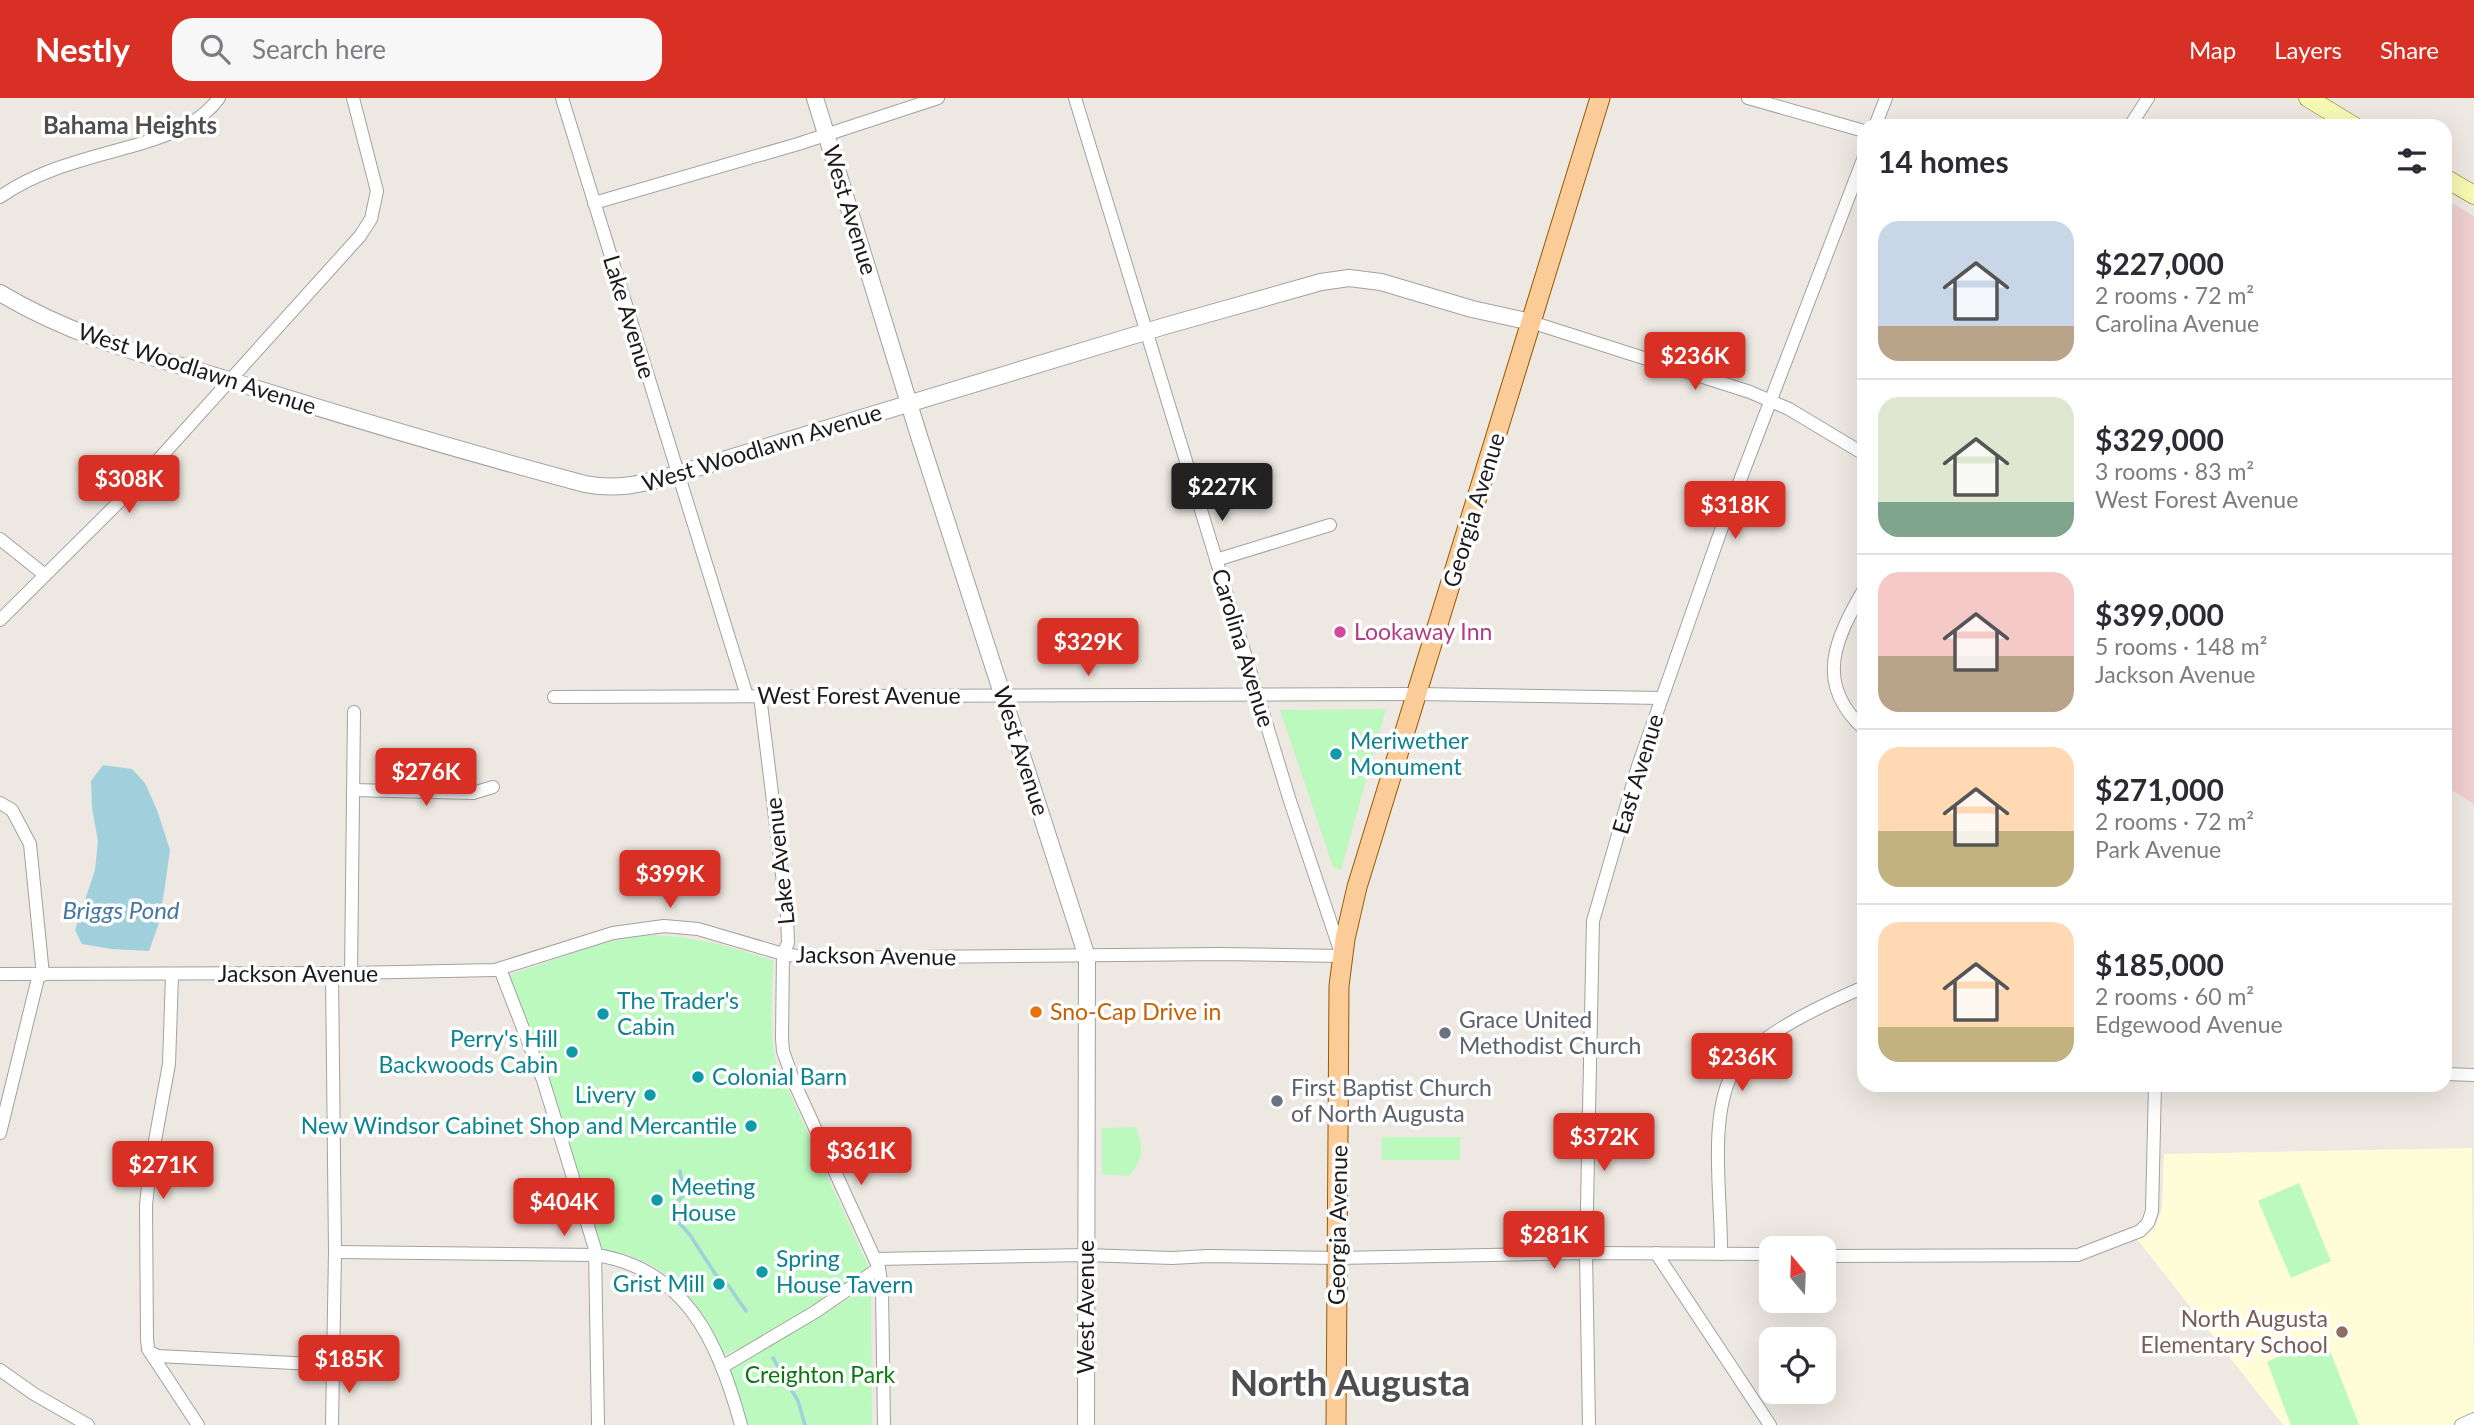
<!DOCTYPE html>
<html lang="en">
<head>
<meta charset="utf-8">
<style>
  body { margin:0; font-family:Lato,sans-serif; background:#f7f7f7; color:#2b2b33; height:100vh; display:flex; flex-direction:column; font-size:26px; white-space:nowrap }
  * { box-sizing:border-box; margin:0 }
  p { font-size:23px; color:#7c7c81 }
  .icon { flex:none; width:38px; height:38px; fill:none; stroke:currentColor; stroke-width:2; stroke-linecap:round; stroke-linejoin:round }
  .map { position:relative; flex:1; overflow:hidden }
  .drawer { position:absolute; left:1857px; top:21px; width:595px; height:973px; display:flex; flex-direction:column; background:#fff; border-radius:21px; box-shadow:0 7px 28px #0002 }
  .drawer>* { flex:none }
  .needle { width:46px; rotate:341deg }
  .fabs { position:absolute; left:1759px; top:1138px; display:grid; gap:14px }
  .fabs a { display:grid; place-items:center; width:77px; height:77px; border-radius:14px; background:#fff; box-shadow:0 7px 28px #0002; font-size:35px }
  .price { position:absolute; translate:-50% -60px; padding:0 16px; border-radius:7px; background:#d93025; color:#fff; font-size:23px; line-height:46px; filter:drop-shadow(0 2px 4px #0008) }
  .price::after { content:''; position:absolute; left:50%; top:42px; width:21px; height:16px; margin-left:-10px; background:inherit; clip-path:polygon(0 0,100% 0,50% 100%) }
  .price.current { background:#222; color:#fff }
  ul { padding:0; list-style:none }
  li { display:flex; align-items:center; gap:21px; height:175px; padding:0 21px }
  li+li { border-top:2px solid #e1e1e2 }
  li span { display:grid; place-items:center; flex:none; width:196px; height:140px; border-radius:21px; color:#555 }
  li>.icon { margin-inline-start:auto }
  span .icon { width:84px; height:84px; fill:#fffc; stroke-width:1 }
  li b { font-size:30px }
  h2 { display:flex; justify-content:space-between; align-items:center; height:84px; padding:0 21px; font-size:30px }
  header { display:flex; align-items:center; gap:42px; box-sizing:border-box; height:98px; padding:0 35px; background:#d93025; color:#fff }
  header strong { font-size:33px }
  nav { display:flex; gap:38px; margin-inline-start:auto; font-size:24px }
  .search { width:490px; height:63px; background:#f7f7f7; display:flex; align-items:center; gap:18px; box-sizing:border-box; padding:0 24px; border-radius:21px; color:#7c7c81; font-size:26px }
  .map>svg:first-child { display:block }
  .commercial { fill:#efcfcf }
  .education { fill:#fffdd8 }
  .park { fill:#bcf9be }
  .water { fill:#a0d0db }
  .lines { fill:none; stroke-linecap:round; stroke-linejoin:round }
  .stream { stroke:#a0d0db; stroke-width:3.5 }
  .minor-casing { stroke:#a2a2a2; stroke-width:14 }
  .tertiary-casing { stroke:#a2a2a2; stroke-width:18 }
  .secondary-casing { stroke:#697005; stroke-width:19 }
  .primary-casing { stroke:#925c00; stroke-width:21 }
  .minor { stroke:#fff; stroke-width:12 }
  .tertiary { stroke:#fff; stroke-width:16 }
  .secondary { stroke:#f8f9b3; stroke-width:18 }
  .primary { stroke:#fbcc97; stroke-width:19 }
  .hotel-dot { fill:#d1479c; stroke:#fff; stroke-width:2.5 }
  .culture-dot { fill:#0f9aa8; stroke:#fff; stroke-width:2.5 }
  .food-dot { fill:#e8710a; stroke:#fff; stroke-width:2.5 }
  .worship-dot { fill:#6b7280; stroke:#fff; stroke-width:2.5 }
  .education-dot { fill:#8d6e63; stroke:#fff; stroke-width:2.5 }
  .labels { text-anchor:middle; stroke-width:7; stroke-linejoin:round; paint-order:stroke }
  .street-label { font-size:23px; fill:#1b1b1b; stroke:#fff }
  .hotel-label { font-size:23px; fill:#b23c85; stroke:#fff; text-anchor:start }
  .culture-label { font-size:23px; fill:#0d838f; stroke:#fff; text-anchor:start }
  .food-label { font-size:23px; fill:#c56008; stroke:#fff; text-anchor:start }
  .worship-label { font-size:23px; fill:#5b616d; stroke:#fff; text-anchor:start }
  .education-label { font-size:23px; fill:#785e54; stroke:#fff; text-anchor:end }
  .park-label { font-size:23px; fill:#0b7810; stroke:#fff }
  .neighbourhood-label { font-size:24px; font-weight:bold; fill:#4e4e4e; stroke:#fff }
  .water-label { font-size:24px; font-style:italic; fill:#4678a2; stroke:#fff }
  .town-label { font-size:37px; font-weight:bold; fill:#4e4e4e; stroke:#fff }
</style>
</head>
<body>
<header>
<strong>Nestly</strong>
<div class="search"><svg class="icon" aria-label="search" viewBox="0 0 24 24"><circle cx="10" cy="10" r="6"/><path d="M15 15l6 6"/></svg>Search here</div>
<nav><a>Map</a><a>Layers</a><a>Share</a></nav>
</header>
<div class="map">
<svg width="2474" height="1327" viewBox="0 0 2474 1327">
  <rect width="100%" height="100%" fill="#ede8e1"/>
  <polygon class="commercial" points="2445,101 2474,118 2474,706 2445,688"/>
  <polygon class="education" points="2472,1050 2474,1327 2283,1327 2137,1141 2156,1127 2162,1110 2164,1056"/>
  <g class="park">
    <polygon points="1386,611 1341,772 1333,769 1280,612"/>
    <path d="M 647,837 C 696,838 727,848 773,862 C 772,896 769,931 776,965 L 869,1170 C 823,1201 775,1238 723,1257 C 692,1198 671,1162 601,1151 L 508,877 L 607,844 Z"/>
    <path d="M 1136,1029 C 1143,1053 1145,1058 1129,1078 L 1102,1076 L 1102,1030 Z"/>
    <rect x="1382" y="1039" width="78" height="23"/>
    <polygon points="2299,1085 2331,1163 2291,1180 2258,1103"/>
    <polygon points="871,1187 872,1327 746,1327 728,1273"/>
    <polygon points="2324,1237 2359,1327 2291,1327 2267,1264"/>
  </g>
  <polygon class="water" points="103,667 132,671 145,685 157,712 170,752 160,822 149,853 112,851 82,846 75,832 95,772 98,743 92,710 91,683"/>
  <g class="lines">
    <g class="stream">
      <polyline points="680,1073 684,1097 673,1108 673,1118 690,1137 716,1177 728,1187 746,1213"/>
      <polyline points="773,1260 798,1303 805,1327"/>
    </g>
    <g class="minor-casing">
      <g id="minor">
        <polyline points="562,0 747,598"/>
        <polyline points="1748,0 1864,33"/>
        <polyline points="1875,28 1886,0"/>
        <polyline points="2130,28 2148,0"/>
        <path d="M 0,99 C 39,71 90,60 136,47 C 167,38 199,27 219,0"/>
        <polyline points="594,105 798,46 938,0"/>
        <polyline points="1531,224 1750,294 1789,311 1864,356"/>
        <polyline points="0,441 45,477"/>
        <polyline points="1216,462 1330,427"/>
        <path d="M 1864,491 C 1836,540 1813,585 1864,631"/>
        <polyline points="0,522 131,392 360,138 371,121 377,93 353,0"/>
        <polyline points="760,598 787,817 788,845 783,856 782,940 783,953 794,984 879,1170 882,1191 884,1327"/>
        <polyline points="554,599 1417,596 1662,600"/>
        <polyline points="353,692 473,695 493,689"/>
        <polyline points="0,705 12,712 30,746 43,877"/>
        <polyline points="500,871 543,982 595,1151 598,1327"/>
        <polyline points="332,875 335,1154 332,1327"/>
        <polyline points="351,875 354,614"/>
        <polyline points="0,876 351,875 495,872 613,835 664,828 698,831 783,856 812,860 1221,856 1342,858 1290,703 1075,0"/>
        <polyline points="172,877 169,966 150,1070 146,1107 147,1241 148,1251 198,1327"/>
        <polyline points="2445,976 2474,977"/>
        <polyline points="0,1035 39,876"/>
        <path d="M 335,1154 L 596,1157 C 687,1171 719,1246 741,1327"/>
        <polyline points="1656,1155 1770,1327"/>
        <path d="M 1721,1156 C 1722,1104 1708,1022 1732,976 C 1750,939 1827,905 1864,889"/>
        <polyline points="1824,1158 2078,1157 2140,1133 2148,1125 2152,1113 2155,987"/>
        <polyline points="876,1161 1086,1157 1172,1160 1208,1158 1338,1160 1586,1155 1771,1156"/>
        <polyline points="150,1254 158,1258 333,1267"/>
        <polyline points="722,1269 815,1214 879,1170"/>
        <polyline points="0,1272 34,1296 88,1327"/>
        <polyline points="1589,1327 1586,1155 1593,823 1638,668 1662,600 1721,432 1864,59"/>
        <polyline points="2461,1327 2474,1321"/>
      </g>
    </g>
    <g class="tertiary-casing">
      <g id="tertiary">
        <polyline points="815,0 919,338 1087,859 1086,1327"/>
        <path d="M 0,195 C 77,241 154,259 238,285 C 353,321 469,355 585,386 C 619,393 645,385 677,376 L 1165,228 L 1321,184 L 1349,180 L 1381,184 L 1472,211 L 1531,224"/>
      </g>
    </g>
    <g class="secondary-casing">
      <g id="secondary">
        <polyline points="2308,0 2354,28"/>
        <polyline points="2445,80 2474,97"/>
      </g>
    </g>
    <g class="primary-casing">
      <polyline id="primary" points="1336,1327 1339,888 1345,841 1357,789 1600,0"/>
    </g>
    <use href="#minor" class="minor"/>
    <use href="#tertiary" class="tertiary"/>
    <use href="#secondary" class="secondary"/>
    <use href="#primary" class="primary"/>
  </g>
  <circle class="hotel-dot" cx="1340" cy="534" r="7"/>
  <g class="culture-dot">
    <circle cx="1336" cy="656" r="7"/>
    <circle cx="603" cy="916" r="7"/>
    <circle cx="572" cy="954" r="7"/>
    <circle cx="698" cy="979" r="7"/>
    <circle cx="650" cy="997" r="7"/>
    <circle cx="751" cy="1028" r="7"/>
    <circle cx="657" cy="1102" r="7"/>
    <circle cx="762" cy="1174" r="7"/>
    <circle cx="719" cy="1186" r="7"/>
  </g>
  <circle class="food-dot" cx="1036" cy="914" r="7"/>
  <g class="worship-dot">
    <circle cx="1445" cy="935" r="7"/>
    <circle cx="1277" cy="1003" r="7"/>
  </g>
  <circle class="education-dot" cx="2342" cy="1234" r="7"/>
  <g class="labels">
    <g class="street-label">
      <text transform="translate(850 112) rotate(73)" y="8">West Avenue</text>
      <text transform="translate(629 219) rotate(73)" y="8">Lake Avenue</text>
      <text transform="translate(197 271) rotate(18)" y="8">West Woodlawn Avenue</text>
      <text transform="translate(762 350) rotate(-17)" y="8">West Woodlawn Avenue</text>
      <text transform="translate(1474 412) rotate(-73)" y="8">Georgia Avenue</text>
      <text transform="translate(1243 550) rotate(73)" y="8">Carolina Avenue</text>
      <text x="859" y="606">West Forest Avenue</text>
      <text transform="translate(1021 653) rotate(72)" y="8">West Avenue</text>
      <text transform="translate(1638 676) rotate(-73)" y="8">East Avenue</text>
      <text transform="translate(780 763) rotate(-96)" y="8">Lake Avenue</text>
      <text transform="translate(876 858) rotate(1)" y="8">Jackson Avenue</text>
      <text x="298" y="884">Jackson Avenue</text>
      <text transform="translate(1338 1127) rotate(-89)" y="8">Georgia Avenue</text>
      <text transform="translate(1086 1209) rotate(-90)" y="8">West Avenue</text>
    </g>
    <g class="hotel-label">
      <text x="1354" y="542">Lookaway Inn</text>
    </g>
    <g class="culture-label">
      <text x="1350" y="651">Meriwether<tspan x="1350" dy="26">Monument</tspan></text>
      <text x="617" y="911">The Trader's<tspan x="617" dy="26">Cabin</tspan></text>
      <text x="558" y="949" text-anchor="end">Perry's Hill<tspan x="558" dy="26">Backwoods Cabin</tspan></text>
      <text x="712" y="987">Colonial Barn</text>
      <text x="636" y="1005" text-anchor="end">Livery</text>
      <text x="737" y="1036" text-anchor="end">New Windsor Cabinet Shop and Mercantile</text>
      <text x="671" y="1097">Meeting<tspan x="671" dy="26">House</tspan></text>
      <text x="776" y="1169">Spring<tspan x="776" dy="26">House Tavern</tspan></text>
      <text x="705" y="1194" text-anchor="end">Grist Mill</text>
    </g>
    <g class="food-label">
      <text x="1050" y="922">Sno-Cap Drive in</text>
    </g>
    <g class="worship-label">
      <text x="1459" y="930">Grace United<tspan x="1459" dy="26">Methodist Church</tspan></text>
      <text x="1291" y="998">First Baptist Church<tspan x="1291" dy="26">of North Augusta</tspan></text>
    </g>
    <g class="education-label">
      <text x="2328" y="1229">North Augusta<tspan x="2328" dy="26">Elementary School</tspan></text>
    </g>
    <g class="park-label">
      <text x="820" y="1285">Creighton Park</text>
    </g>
    <g class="neighbourhood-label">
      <text x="130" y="36">Bahama Heights</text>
    </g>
    <g class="water-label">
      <text x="121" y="821">Briggs Pond</text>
    </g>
    <g class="town-label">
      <text x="1350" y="1298">North Augusta</text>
    </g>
  </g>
</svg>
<div class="fabs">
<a><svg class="needle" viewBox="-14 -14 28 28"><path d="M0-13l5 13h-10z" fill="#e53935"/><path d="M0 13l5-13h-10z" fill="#7c7c81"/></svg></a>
<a><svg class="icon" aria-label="locate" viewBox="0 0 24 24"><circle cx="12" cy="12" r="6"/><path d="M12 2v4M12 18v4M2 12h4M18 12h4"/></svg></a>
</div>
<b class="price" style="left:1695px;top:294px">$236K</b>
<b class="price" style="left:129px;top:417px">$308K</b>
<b class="price current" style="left:1222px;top:425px">$227K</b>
<b class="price" style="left:1735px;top:443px">$318K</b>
<b class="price" style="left:1088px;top:580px">$329K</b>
<b class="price" style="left:426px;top:710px">$276K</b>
<b class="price" style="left:670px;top:812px">$399K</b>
<b class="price" style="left:1742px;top:995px">$236K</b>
<b class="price" style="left:1604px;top:1075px">$372K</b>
<b class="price" style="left:861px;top:1089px">$361K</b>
<b class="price" style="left:163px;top:1103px">$271K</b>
<b class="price" style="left:564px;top:1140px">$404K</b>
<b class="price" style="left:1554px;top:1173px">$281K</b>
<b class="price" style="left:349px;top:1297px">$185K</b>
<section class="drawer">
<h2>14 homes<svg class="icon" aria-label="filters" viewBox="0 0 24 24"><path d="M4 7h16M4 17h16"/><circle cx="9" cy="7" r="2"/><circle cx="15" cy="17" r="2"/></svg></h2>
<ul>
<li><span style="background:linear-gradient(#c9d6e8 75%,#b9a48a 0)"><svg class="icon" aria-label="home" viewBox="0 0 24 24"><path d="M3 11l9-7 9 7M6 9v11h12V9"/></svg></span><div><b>$227,000</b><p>2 rooms · 72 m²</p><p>Carolina Avenue</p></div></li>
<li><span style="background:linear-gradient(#dfe7d0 75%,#7fa58c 0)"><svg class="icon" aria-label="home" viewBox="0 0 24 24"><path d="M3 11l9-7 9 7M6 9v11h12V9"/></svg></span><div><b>$329,000</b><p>3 rooms · 83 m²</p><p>West Forest Avenue</p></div></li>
<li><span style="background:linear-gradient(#f6c9c9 60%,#b9a48a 0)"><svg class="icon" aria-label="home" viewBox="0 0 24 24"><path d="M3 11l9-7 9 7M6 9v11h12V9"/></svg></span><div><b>$399,000</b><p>5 rooms · 148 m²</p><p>Jackson Avenue</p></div></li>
<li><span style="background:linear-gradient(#ffd9b3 60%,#c2b280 0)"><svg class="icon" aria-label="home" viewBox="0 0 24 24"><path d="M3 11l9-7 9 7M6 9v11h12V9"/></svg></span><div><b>$271,000</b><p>2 rooms · 72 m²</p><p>Park Avenue</p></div></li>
<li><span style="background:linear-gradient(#ffd9b3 75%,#c2b280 0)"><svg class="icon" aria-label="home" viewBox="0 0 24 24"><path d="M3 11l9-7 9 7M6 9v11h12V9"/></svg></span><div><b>$185,000</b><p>2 rooms · 60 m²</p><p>Edgewood Avenue</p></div></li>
</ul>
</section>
</div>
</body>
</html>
